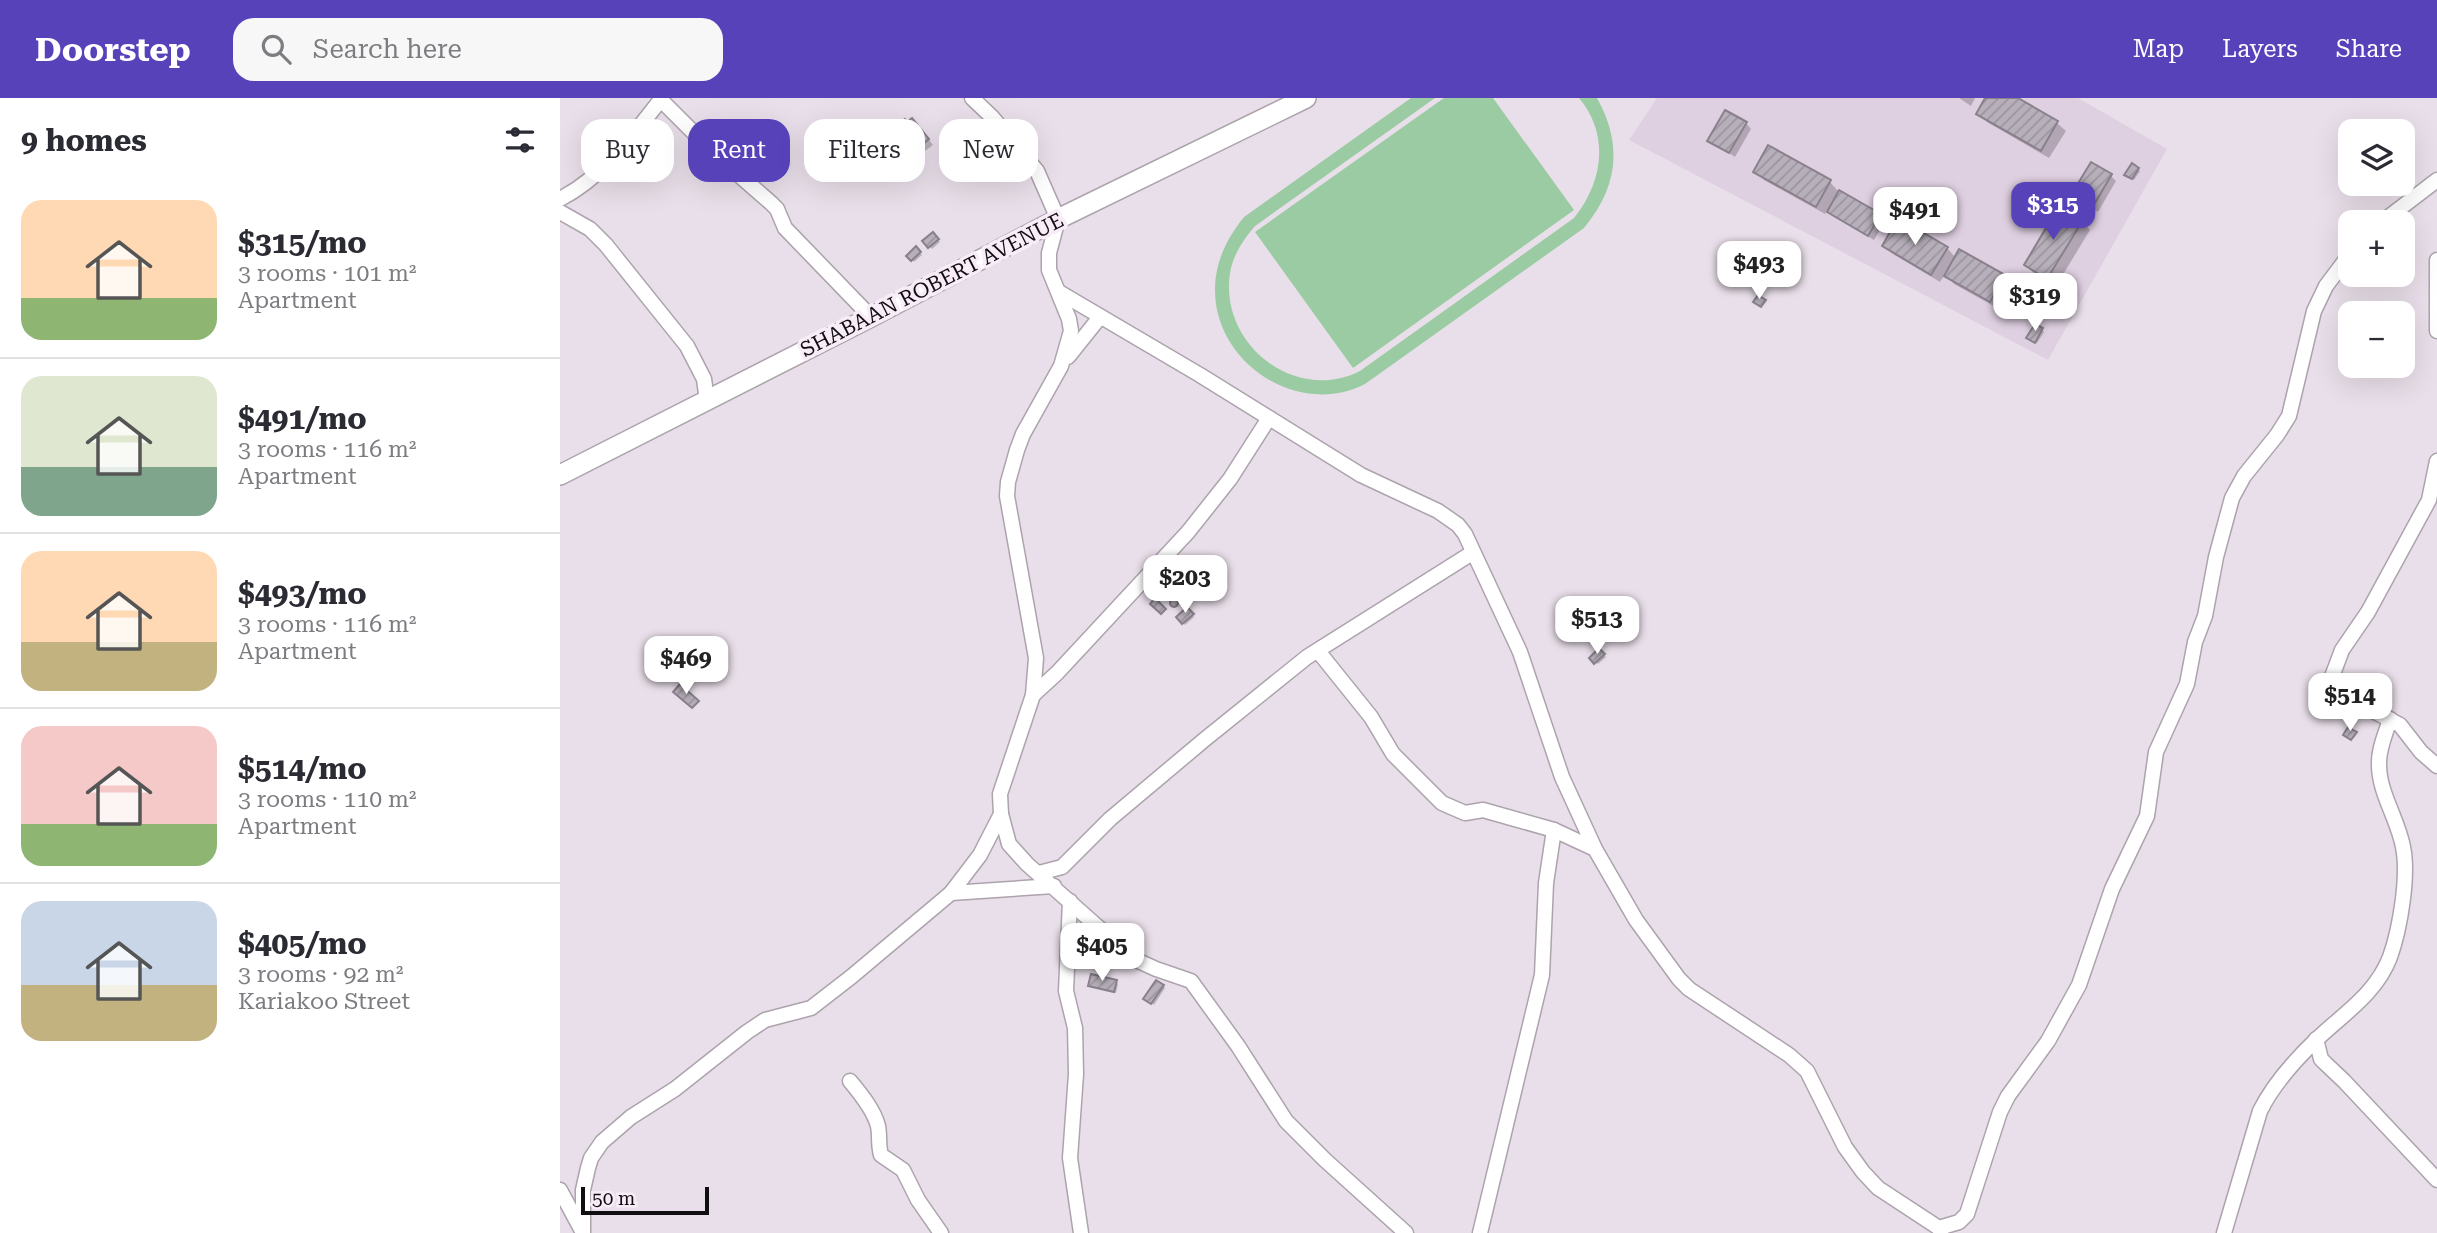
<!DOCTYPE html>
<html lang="en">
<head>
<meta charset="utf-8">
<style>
  body { margin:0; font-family:"Roboto Serif",serif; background:#f7f7f7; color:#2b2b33; height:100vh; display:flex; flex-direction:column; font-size:26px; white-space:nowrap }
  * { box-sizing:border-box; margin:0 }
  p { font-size:23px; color:#7c7c81 }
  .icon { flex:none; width:38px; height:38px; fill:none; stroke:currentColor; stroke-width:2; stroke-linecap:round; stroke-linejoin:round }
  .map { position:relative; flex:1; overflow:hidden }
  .panel { display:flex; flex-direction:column; background:#fff; width:560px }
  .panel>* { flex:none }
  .hud { position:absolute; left:21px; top:21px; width:665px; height:63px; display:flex; gap:14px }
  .buttons { position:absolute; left:1778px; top:21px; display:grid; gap:14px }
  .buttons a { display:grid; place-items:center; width:77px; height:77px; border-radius:14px; background:#fff; box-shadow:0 7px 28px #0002; font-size:35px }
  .scale { position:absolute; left:21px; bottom:18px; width:128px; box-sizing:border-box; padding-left:7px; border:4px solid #110e12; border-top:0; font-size:19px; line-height:24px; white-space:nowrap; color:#110e12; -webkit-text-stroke:5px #f7ecf8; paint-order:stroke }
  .price { position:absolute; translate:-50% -60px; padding:0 16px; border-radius:14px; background:#fff; color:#222; font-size:23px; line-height:46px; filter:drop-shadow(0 2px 4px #0008) }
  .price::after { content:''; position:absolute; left:50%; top:42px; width:21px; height:16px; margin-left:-10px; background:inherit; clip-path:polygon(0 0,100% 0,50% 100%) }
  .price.active { background:#5842ba; color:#fff }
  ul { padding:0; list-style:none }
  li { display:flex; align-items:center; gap:21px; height:175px; padding:0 21px }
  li+li { border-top:2px solid #e1e1e2 }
  li span { display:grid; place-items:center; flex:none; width:196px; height:140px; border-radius:21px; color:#555 }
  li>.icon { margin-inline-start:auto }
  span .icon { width:84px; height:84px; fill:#fffc; stroke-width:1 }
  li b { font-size:30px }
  h2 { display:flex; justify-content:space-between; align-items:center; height:84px; padding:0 21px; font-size:30px }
  .pill { padding:0 24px; border-radius:21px; background:#fff; box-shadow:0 7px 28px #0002; font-size:24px; line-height:63px }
  .pill.active { background:#5842ba; color:#fff }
  header { display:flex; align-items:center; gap:42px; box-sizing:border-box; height:98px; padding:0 35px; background:#5842ba; color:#fff }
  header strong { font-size:33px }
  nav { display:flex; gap:38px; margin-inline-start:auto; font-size:24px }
  .search { width:490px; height:63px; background:#f7f7f7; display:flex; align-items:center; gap:18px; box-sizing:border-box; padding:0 24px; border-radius:21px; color:#7c7c81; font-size:26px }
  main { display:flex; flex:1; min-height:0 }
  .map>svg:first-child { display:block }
  .built { fill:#dfd0e1 }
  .park { fill:#9acba2 }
  .shadow { fill:#0003 }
  .building { fill:url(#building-hatch); stroke:#88808b; stroke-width:2 }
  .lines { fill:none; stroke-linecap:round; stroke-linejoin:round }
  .street-casing { stroke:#aca3ad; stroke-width:17 }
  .secondary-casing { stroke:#aca3ad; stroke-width:22 }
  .street { stroke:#fff; stroke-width:14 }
  .secondary { stroke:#fff; stroke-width:19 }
  .labels { text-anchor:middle; stroke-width:7; stroke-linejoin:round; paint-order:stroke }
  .street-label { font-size:21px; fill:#110e12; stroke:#f7ecf8 }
</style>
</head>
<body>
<header>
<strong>Doorstep</strong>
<div class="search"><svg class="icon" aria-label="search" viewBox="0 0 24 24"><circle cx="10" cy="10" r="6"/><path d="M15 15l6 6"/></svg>Search here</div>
<nav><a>Map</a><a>Layers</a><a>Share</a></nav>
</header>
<main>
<section class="panel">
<h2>9 homes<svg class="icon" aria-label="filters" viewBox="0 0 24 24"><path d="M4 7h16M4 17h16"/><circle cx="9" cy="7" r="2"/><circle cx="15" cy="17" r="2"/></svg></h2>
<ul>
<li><span style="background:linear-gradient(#ffd9b3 70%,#8fb573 0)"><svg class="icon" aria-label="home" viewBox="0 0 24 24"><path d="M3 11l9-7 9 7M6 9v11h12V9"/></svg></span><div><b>$315/mo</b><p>3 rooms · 101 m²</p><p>Apartment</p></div></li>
<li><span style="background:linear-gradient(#dfe7d0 65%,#7fa58c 0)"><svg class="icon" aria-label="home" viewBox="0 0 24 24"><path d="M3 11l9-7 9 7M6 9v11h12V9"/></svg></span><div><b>$491/mo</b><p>3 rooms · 116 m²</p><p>Apartment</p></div></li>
<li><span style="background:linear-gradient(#ffd9b3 65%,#c2b280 0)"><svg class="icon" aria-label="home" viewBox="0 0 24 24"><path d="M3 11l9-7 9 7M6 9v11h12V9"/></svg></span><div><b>$493/mo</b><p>3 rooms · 116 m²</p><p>Apartment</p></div></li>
<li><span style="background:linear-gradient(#f6c9c9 70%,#8fb573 0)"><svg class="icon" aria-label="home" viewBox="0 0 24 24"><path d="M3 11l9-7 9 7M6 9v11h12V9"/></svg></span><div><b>$514/mo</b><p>3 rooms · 110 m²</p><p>Apartment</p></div></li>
<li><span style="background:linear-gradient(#c9d6e8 60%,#c2b280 0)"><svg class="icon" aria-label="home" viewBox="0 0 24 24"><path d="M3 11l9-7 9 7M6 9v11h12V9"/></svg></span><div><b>$405/mo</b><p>3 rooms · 92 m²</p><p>Kariakoo Street</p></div></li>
</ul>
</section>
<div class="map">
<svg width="1877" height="1135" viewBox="0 0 1877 1135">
  <defs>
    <pattern id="building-hatch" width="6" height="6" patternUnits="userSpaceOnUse" patternTransform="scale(1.75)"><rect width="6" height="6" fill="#b7afba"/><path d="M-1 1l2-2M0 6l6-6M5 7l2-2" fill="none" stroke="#9c959f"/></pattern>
  </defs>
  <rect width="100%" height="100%" fill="#e9dfea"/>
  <polygon class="built" points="1097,0 1518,0 1607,51 1488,262 1069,42"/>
  <g class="park">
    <path d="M 851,0 L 875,0 L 695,128 C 683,142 673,157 670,175 C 659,246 735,306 800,273 L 1014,120 C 1043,84 1050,37 1019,0 L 1037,0 C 1063,47 1058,89 1024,130 L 805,286 C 739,320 655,266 655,192 C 655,164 667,140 684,119 Z"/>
    <polygon points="884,0 933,0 1014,112 793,270 695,134"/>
  </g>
  <g class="shadow">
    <polygon points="1399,0 1415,0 1411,8"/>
    <polygon points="1427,0 1455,0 1497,25 1506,33 1489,60 1427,24 1418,15"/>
    <polygon points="1186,25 1191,31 1175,59 1149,42"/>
    <polygon points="357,27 373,47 365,53 363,50 357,54 337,29"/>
    <polygon points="1578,71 1580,73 1574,82 1569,78"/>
    <polygon points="1195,73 1270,84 1278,93 1320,117 1325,123 1314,142 1274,119 1267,112 1265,116 1204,82"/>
    <polygon points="1551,78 1556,83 1538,114 1513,97"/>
    <polygon points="1522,123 1530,132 1496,188 1474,175 1466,167"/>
    <polygon points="373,136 380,144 372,151 365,143"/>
    <polygon points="1324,148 1387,150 1396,160 1443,179 1452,187 1439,211 1394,186 1385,176 1380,184 1333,156"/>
    <polygon points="356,151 362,157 354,164 349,158"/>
    <polygon points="1482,232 1484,234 1477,245 1471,242"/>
    <polygon points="627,512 634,519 625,527 618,519"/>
    <polygon points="1039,552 1046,559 1038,566 1031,560"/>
    <polygon points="556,884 558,886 556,895 530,887"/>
    <polygon points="603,888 605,890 594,907 588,903"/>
  </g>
  <g class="building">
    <polygon points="1425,0 1458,0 1498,23 1481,53 1416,16"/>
    <polygon points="1165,12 1187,24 1169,55 1147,43"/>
    <polygon points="352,20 369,41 359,49 341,28"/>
    <polygon points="345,21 361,42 351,50 335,29"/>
    <polygon points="1208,47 1271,82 1256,109 1193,74"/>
    <polygon points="1531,64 1552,76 1532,110 1511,97"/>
    <polygon points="1572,65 1579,70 1572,81 1564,77"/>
    <polygon points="1279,92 1321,116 1308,138 1267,114"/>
    <polygon points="1499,108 1523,122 1487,181 1464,167"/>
    <polygon points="1338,120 1388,149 1371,177 1322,148"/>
    <polygon points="373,134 379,141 368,150 362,143"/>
    <polygon points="356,148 361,154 351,163 346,158"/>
    <polygon points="1399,151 1445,177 1430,204 1384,178"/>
    <polygon points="1198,197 1206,202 1201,209 1193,204"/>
    <polygon points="1475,226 1483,230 1475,245 1466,240"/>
    <polygon points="595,500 606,511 601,516 590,506"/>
    <circle cx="614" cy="505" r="4"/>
    <polygon points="627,509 634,516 622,526 616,519"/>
    <polygon points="1039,550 1045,556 1034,566 1029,560"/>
    <polygon points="120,586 139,603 132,610 113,594"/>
    <polygon points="1788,629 1797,634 1791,642 1783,637"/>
    <polygon points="531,876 557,882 554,894 528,888"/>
    <polygon points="596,882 604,887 591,906 583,901"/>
  </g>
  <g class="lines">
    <g class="street-casing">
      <g id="street">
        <polyline points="412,0 432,19 477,73 498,121 489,155 489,172 509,221 511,233 501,268 463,336 457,352 448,384 447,398 476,560 473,597 440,696 441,716 449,746 467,766 574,861 596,871 631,883 678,948 726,1023 765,1062 846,1135"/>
        <polyline points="101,2 156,57 211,105 217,111 225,130 311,219"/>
        <path d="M 0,101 C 43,79 73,37 102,0"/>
        <polyline points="0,114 30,131 46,147 127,248 144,281 147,303"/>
        <polyline points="1822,124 1877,82"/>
        <polyline points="1877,162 1877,233"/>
        <polyline points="499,194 640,277 801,377 878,413 898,427 905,436 960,554 1002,679 1035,751 1076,822 1119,881 1129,891 1229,957 1247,973 1285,1049 1303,1074 1318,1090 1379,1130 1381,1135"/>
        <polyline points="508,259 540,219"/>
        <polyline points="1877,363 1869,402 1808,514 1782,552 1770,584 1773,592 1840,627 1861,654 1877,668"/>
        <polyline points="758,553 811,619 833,656 882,705 905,715 923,712 994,732 1035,751"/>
        <polyline points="473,597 497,575 628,434 670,381 709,320"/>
        <polyline points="479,775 502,769 550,721 644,642 747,559 912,455"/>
        <polyline points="391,795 494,788"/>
        <polyline points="510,803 506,893 515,930 516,976 510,1060 521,1135"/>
        <polyline points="1756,941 1761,961 1766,966 1784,983 1877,1082"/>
        <path d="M 290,983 C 300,995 314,1012 318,1028 C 320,1038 318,1047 321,1057 L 343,1072 L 358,1102 L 381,1135"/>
        <polyline points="0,1092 21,1131"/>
        <polyline points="1379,1130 1399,1124 1407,1116 1440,1014 1448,998 1488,943 1519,887 1552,791 1587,718 1596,654 1627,586 1635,544 1645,518 1656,459 1672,400 1684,378 1717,337 1729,318 1754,213 1766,188 1790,156"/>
        <polyline points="23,1135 23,1092 28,1070 31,1060 42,1044 71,1019 115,991 187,934 205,922 251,910 291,879 391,795 420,757 441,716"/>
        <polyline points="920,1135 982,877 986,785 994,732"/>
        <path d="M 1664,1135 L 1700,1013 C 1714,985 1734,963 1756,942 C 1783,916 1816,896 1830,859 C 1840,831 1849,778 1843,749 C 1838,721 1819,695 1819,667 C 1818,652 1826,635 1830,621"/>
      </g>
    </g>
    <g class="secondary-casing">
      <polyline id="secondary" points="0,377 311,219 498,121 746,0"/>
    </g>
    <use href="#street" class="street"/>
    <use href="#secondary" class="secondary"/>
  </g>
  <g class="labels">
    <g class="street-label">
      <text transform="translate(372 187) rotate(-27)" y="7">SHABAAN ROBERT AVENUE</text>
    </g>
  </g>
</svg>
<div class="buttons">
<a><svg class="icon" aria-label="layers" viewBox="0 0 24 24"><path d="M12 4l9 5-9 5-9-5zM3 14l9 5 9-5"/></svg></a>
<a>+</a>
<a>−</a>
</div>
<div class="scale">50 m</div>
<b class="price active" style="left:1493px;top:144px">$315</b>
<b class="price" style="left:1355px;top:149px">$491</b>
<b class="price" style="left:1199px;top:203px">$493</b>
<b class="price" style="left:1475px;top:235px">$319</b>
<b class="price" style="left:625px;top:517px">$203</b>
<b class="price" style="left:1037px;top:558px">$513</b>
<b class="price" style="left:126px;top:598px">$469</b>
<b class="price" style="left:1790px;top:635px">$514</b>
<b class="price" style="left:542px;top:885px">$405</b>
<div class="hud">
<a class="pill">Buy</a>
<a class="pill active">Rent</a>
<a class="pill">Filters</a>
<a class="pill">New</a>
</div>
</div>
</main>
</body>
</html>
